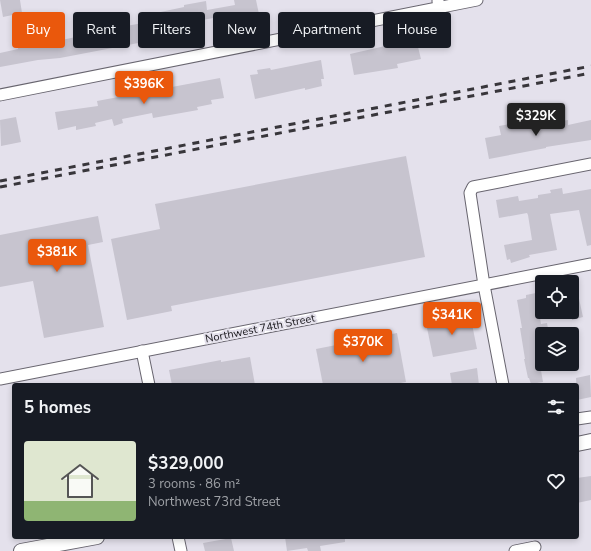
<!DOCTYPE html>
<html lang="en">
<head>
<meta charset="utf-8">
<style>
  body { margin:0; font-family:"Nunito Sans",sans-serif; background:#20242c; color:#f1f3f6; height:100vh; display:flex; flex-direction:column; font-size:15px; white-space:nowrap }
  * { box-sizing:border-box; margin:0 }
  p { font-size:13px; color:#9ea1a6 }
  .icon { flex:none; width:22px; height:22px; fill:none; stroke:currentColor; stroke-width:2; stroke-linecap:round; stroke-linejoin:round }
  .map { position:relative; flex:1; overflow:hidden }
  .side { position:absolute; left:12px; top:383px; width:567px; height:156px; display:flex; flex-direction:column; background:#171b24; border-radius:4px; box-shadow:0 2px 6px #0003 }
  .side>* { flex:none }
  .top-card { position:absolute; left:12px; top:12px; width:567px; height:36px; display:flex; gap:8px }
  .controls { position:absolute; left:535px; top:275px; display:grid; gap:8px }
  .controls a { display:grid; place-items:center; width:44px; height:44px; border-radius:4px; background:#171b24; box-shadow:0 2px 6px #0003; font-size:20px }
  .price { position:absolute; translate:-50% -34px; padding:0 9px; border-radius:4px; background:#ea580c; color:#fff; font-size:13px; line-height:26px; filter:drop-shadow(0 1px 2px #0008) }
  .price::after { content:''; position:absolute; left:50%; top:24px; width:12px; height:9px; margin-left:-6px; background:inherit; clip-path:polygon(0 0,100% 0,50% 100%) }
  .price.current { background:#222; color:#fff }
  ul { padding:0; list-style:none }
  li { display:flex; align-items:center; gap:12px; height:100px; padding:0 12px }
  li+li { border-top:1px solid #363941 }
  li span { display:grid; place-items:center; flex:none; width:112px; height:80px; border-radius:4px; color:#555 }
  li>.icon { margin-inline-start:auto }
  span .icon { width:48px; height:48px; fill:#fffc; stroke-width:1 }
  li b { font-size:17px }
  h2 { display:flex; justify-content:space-between; align-items:center; height:48px; padding:0 12px; font-size:17px }
  .tag { padding:0 14px; border-radius:4px; background:#171b24; box-shadow:0 2px 6px #0003; font-size:14px; line-height:36px }
  .tag.current { background:#ea580c; color:#fff }
  .map>svg:first-child { display:block }
  .building { fill:#c7c4cf }
  .lines { fill:none; stroke-linecap:round; stroke-linejoin:round }
  .minor-casing { stroke:#68656f; stroke-width:13 }
  .tertiary-casing { stroke:#68656f; stroke-width:16 }
  .minor { stroke:#fff; stroke-width:11 }
  .tertiary { stroke:#fff; stroke-width:14 }
  .rail { stroke:#38363b; stroke-width:3; stroke-dasharray:7 7; stroke-linecap:butt }
  .labels { text-anchor:middle; stroke-width:4; stroke-linejoin:round; paint-order:stroke }
  .street-label { font-size:11px; fill:#18171b; stroke:#e4e1ec }
</style>
</head>
<body>
<div class="map">
<svg width="591" height="551" viewBox="0 0 591 551">
  <rect width="100%" height="100%" fill="#e4e1ec"/>
  <g class="building">
    <polygon points="0,0 20,0 22,13 3,17"/>
    <polygon points="234,0 256,0 260,19 221,26 219,17 197,21 199,30 154,37 154,40 60,58 38,60 0,67 0,53 18,49 18,47 35,43 57,39 57,41 85,35 85,33 91,31 90,27 110,24 109,20 125,17 126,26 143,23 142,16 184,7 184,5 206,1 207,10 235,5"/>
    <polygon points="416,39 421,59 397,64 398,68 354,75 350,54"/>
    <polygon points="321,60 324,79 321,79 322,86 305,90 305,88 255,99 250,75 258,74 257,70 270,68 271,70"/>
    <polygon points="220,78 224,98 211,100 212,104 197,107 198,110 153,118 152,113 122,119 123,123 114,126 112,119 95,123 96,126 76,130 76,126 58,130 55,112 98,106 97,101"/>
    <polygon points="16,117 21,142 1,146 0,120"/>
    <polygon points="568,120 568,125 591,120 591,140 546,147 546,148 489,159 485,138 501,135 499,126 516,123 517,127 542,122 542,124"/>
    <polygon points="406,156 425,257 171,306 172,311 127,320 111,239 160,229 155,204"/>
    <polygon points="562,188 563,194 591,189 591,245 587,246 579,210 550,214 557,250 529,255 530,257 511,263 510,259 507,260 504,245 532,240 528,215 527,213 499,218 496,200 518,196 519,201 538,198 538,195 551,193 550,190"/>
    <polygon points="98,216 103,242 88,245 104,327 44,338 33,281 0,287 0,235"/>
    <polygon points="576,285 583,317 572,320 572,286"/>
    <polygon points="536,293 541,324 547,323 549,334 542,334 542,346 537,347 543,382 531,384 529,378 528,378 524,359 525,359 520,328 522,328 517,300 526,298 526,295"/>
    <polygon points="470,314 477,349 433,357 426,323"/>
    <polygon points="397,333 406,382 390,385 323,385 316,349"/>
    <polygon points="250,357 255,385 172,385 169,370 221,360 221,362"/>
    <polygon points="477,368 479,385 452,385 450,373"/>
    <polygon points="590,375 591,397 577,400 576,378"/>
    <polygon points="591,476 591,500 577,503 577,478"/>
    <polygon points="285,537 345,537 345,542 320,546 321,551 308,551 307,548 287,551"/>
    <polygon points="231,538 234,551 205,551 203,543"/>
  </g>
  <g class="lines">
    <g class="minor-casing">
      <g id="minor">
        <polyline points="438,1 444,38"/>
        <polyline points="0,95 477,0"/>
        <polyline points="142,351 149,385"/>
        <polyline points="0,379 591,264"/>
        <polyline points="503,385 484,285 470,193 473,187 591,164"/>
        <polyline points="577,419 591,417"/>
        <polyline points="178,537 181,551"/>
        <polyline points="515,551 535,547"/>
      </g>
    </g>
    <g class="tertiary-casing">
      <g id="tertiary">
        <polyline points="577,444 591,441"/>
        <polyline points="21,551 97,537"/>
      </g>
    </g>
    <use href="#minor" class="minor"/>
    <use href="#tertiary" class="tertiary"/>
    <g class="rail">
      <polyline points="0,181 591,66"/>
      <polyline points="0,187 591,73"/>
    </g>
  </g>
  <g class="labels">
    <g class="street-label">
      <text transform="translate(260 328) rotate(-11)" y="4">Northwest 74th Street</text>
    </g>
  </g>
</svg>
<div class="controls">
<a><svg class="icon" aria-label="locate" viewBox="0 0 24 24"><circle cx="12" cy="12" r="6"/><path d="M12 2v4M12 18v4M2 12h4M18 12h4"/></svg></a>
<a><svg class="icon" aria-label="layers" viewBox="0 0 24 24"><path d="M12 4l9 5-9 5-9-5zM3 14l9 5 9-5"/></svg></a>
</div>
<b class="price" style="left:144px;top:105px">$396K</b>
<b class="price current" style="left:536px;top:137px">$329K</b>
<b class="price" style="left:57px;top:273px">$381K</b>
<b class="price" style="left:452px;top:336px">$341K</b>
<b class="price" style="left:363px;top:363px">$370K</b>
<div class="top-card">
<a class="tag current">Buy</a>
<a class="tag">Rent</a>
<a class="tag">Filters</a>
<a class="tag">New</a>
<a class="tag">Apartment</a>
<a class="tag">House</a>
</div>
<section class="side">
<h2>5 homes<svg class="icon" aria-label="filters" viewBox="0 0 24 24"><path d="M4 7h16M4 17h16"/><circle cx="9" cy="7" r="2"/><circle cx="15" cy="17" r="2"/></svg></h2>
<ul>
<li><span style="background:linear-gradient(#dfe7d0 75%,#8fb573 0)"><svg class="icon" aria-label="home" viewBox="0 0 24 24"><path d="M3 11l9-7 9 7M6 9v11h12V9"/></svg></span><div><b>$329,000</b><p>3 rooms · 86 m²</p><p>Northwest 73rd Street</p></div><svg class="icon" aria-label="heart" viewBox="0 0 24 24"><path d="M12 20l-8-8c-3-5 5-10 8-4 3-6 11-1 8 4z"/></svg></li>
</ul>
</section>
</div>
</body>
</html>
